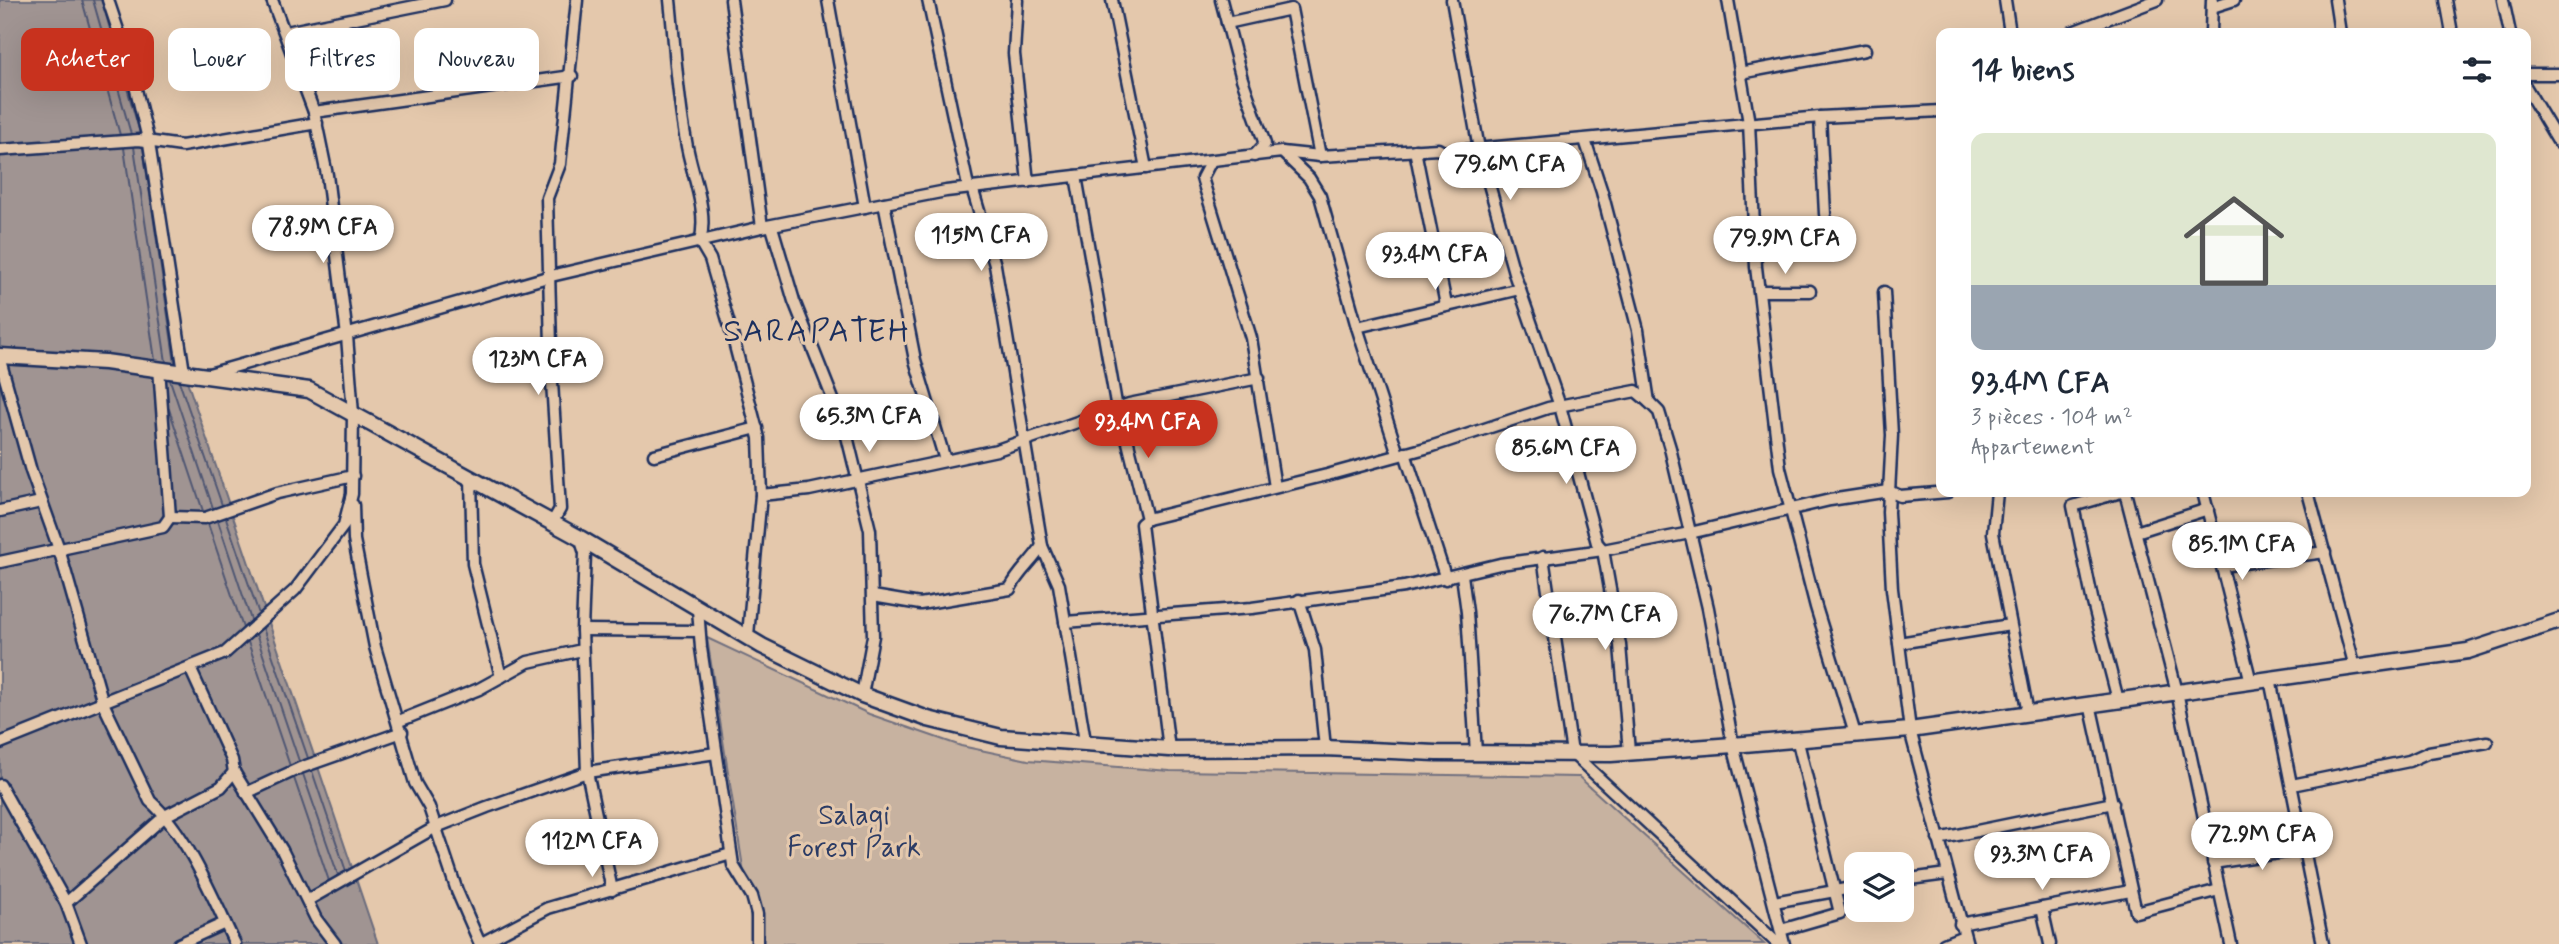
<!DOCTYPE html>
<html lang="fr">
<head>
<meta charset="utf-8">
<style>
  body { margin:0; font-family:Mynerve,sans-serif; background:#f6f6f7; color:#1f2937; height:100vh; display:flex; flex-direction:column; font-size:26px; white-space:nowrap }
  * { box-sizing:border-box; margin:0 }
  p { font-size:23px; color:#747a83 }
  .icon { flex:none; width:38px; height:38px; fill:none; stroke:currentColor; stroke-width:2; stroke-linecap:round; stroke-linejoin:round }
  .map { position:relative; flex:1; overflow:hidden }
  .details { position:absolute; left:1936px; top:28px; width:595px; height:469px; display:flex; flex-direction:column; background:#fff; border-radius:14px; box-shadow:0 7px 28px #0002 }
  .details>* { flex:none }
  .banner { position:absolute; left:21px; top:28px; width:665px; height:63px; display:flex; gap:14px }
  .controls { position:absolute; left:1844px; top:852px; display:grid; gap:14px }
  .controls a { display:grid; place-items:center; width:70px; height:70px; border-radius:14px; background:#fff; box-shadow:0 7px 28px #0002; font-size:35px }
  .price { position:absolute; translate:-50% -60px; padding:0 16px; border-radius:24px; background:#fff; color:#222; font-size:23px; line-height:46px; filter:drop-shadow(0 2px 4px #0008) }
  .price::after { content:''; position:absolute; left:50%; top:42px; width:21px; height:16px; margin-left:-10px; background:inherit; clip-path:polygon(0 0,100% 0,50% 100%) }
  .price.selected { background:#c8321e; color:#fff }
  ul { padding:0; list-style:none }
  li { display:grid; align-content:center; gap:14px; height:371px; padding:0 35px }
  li+li { border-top:2px solid #e0e1e3 }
  li span { display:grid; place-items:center; height:217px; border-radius:14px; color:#555 }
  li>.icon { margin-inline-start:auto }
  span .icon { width:126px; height:126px; fill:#fffc; stroke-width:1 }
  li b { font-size:30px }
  h2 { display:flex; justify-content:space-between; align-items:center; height:84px; padding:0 35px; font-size:30px }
  .chip { padding:0 24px; border-radius:14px; background:#fff; box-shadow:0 7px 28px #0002; font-size:24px; line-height:63px }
  .chip.selected { background:#c8321e; color:#fff }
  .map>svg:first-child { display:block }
  .green { fill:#c7b2a0; stroke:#71707f; stroke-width:2 }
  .water { fill:#a09492; stroke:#6b6c7d; stroke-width:2 }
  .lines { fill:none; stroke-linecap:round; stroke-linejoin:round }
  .shore { stroke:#505773; stroke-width:2 }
  .street-casing { stroke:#1b2f5e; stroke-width:15 }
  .secondary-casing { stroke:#1b2f5e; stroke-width:19 }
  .street { stroke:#e4c8ac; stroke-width:10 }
  .secondary { stroke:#e4c8ac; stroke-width:14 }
  .labels { text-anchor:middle; stroke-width:6; stroke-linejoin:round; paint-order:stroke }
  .park-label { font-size:28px; fill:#2c3c65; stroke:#e4c8ac }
  .quarter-label { font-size:32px; letter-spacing:2px; fill:#1b2f5e; stroke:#e4c8ac }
</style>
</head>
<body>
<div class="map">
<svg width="2559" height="944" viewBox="0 0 2559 944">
  <rect width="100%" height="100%" fill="#e4c8ac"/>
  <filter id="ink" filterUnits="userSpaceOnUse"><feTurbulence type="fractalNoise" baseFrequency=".0143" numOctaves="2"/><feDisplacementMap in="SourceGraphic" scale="14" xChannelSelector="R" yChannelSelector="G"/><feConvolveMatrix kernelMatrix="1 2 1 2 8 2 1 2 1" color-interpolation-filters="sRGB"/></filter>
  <g filter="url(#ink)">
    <polygon class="green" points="707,638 869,714 961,746 1028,760 1170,771 1579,777 1764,944 755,944"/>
    <polygon class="water" points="0,0 108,0 149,143 184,372 378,944 0,944"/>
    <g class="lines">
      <g class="shore">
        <polyline points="82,0 120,135"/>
        <polyline points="93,0 131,134"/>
        <polyline points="102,1 140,133"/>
        <polyline points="134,147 166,362"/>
        <polyline points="143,147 175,363"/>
        <polyline points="124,148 155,360"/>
        <polyline points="170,380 213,508"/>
        <polyline points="179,381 222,505"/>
        <polyline points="169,409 203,511"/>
        <polyline points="226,518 259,614"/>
        <polyline points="218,521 251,620"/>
        <polyline points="208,524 243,628"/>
        <polyline points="263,628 308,758"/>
        <polyline points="256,634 299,761"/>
        <polyline points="248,642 290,766"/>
        <polyline points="312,771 346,871"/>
        <polyline points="303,774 338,875"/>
        <polyline points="294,778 329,881"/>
      </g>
      <g class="street-casing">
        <g id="street">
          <polyline points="108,0 131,69 149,143 184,372"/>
          <path d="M 670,0 C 675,47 677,95 686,141 C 691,174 709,209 700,242 L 710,259 L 732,334 L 759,438 L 761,495 L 748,635"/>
          <polyline points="731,0 762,227"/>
          <polyline points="828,0 865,207"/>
          <polyline points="928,0 968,186 973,191 995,265 1042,546 1059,585 1085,741"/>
          <polyline points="1017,0 1014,54 1028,182"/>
          <polyline points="1112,0 1146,168"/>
          <polyline points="1221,0 1242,79 1265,144 1254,156"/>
          <polyline points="1452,0 1479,149 1515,276 1560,406 1597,543 1603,550 1620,645 1629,752"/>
          <polyline points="1728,0 1749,123 1756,267 1780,468 1816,607 1855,734"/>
          <polyline points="2005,0 2010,33"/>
          <polyline points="2335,0 2340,33"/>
          <polyline points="2446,0 2452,33"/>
          <polyline points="2503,0 2510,33"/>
          <polyline points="2212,7 2234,0"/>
          <polyline points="1227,23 1291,9 1320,156"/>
          <polyline points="286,32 445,0"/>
          <polyline points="2070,33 2157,0"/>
          <polyline points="2211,33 2212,0"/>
          <polyline points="1740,73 1865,50"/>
          <polyline points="2525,74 2559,74"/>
          <polyline points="2525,86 2559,143"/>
          <polyline points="314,112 572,76"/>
          <polyline points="1820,117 1825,214"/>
          <polyline points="1585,140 1602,192 1638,330 1649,402 1659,412 1670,448 1708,608 1733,745 1784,944"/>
          <polyline points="0,150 139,140 182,146 317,123"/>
          <polyline points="1415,150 1446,305"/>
          <polyline points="1282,152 1309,178 1320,196 1357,327 1398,454"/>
          <polyline points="1211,161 1202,178 1251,338 1275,487"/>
          <polyline points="1076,176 1117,409 1122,418 1147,519 1141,524 1169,749"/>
          <polyline points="884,203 915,360 945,460"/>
          <polyline points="772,227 794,301 846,432 870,530 873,636 862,695"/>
          <polyline points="1759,291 1810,291"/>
          <polyline points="1884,292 1892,435 1888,512 1892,589 1910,730 1967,944"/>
          <polyline points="1357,327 1520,289"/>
          <path d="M 0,360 L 31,471 L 59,549 L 103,703 L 150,801 C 188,835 213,898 235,944"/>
          <polyline points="209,374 551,276 762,227 946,191 1282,152 1320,156 1438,149 1443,152 1820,117 1941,111"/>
          <polyline points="1405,453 1446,579"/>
          <polyline points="654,455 757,428"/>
          <polyline points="471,478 473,564 501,677"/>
          <polyline points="1997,492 1993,533 2028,713"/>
          <polyline points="2125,492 2177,692 2231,944"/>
          <polyline points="2203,492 2251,682"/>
          <polyline points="2308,492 2355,667"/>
          <polyline points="761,495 809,490 997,450 1129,404 1259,378"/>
          <polyline points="353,505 354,540 375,647 415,783 429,807 457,891 480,944"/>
          <polyline points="0,511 41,502"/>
          <polyline points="170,517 205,518 277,493 353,476"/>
          <polyline points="1147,519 1327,475 1433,446 1548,408 1636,391 1649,402"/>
          <polyline points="552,523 560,509 552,382 547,198 560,164 577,0"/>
          <polyline points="2136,532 2208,509"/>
          <polyline points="580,538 585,553 582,630 587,772 612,890"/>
          <polyline points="1543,557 1572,753 1778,944"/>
          <polyline points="0,562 163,527 170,517 159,368"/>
          <polyline points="2222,566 2325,552"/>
          <polyline points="1462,575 1467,612 1476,753"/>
          <path d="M 873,596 L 920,604 L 1010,589 C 1018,572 1032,562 1042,546"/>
          <polyline points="1299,600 1315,650 1325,748"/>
          <polyline points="698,609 701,648 733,865 752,896 757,914 757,944"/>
          <polyline points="1065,622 1252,608 1404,587 1500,564 1603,550 1690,533 1830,500 1889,491 1900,496 1948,492"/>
          <polyline points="582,630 699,631"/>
          <polyline points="1899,643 2010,625"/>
          <polyline points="190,668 232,760 234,772 282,850 316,919 335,944"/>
          <polyline points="2270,679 2323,944"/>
          <polyline points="2118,700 2093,603 2073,506 2121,492"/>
          <polyline points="2090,704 2136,912 2219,890"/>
          <polyline points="399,721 479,689 528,662 582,650"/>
          <polyline points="0,743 225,653 295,590 344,525 352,494 353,414 347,336 327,175 314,112 272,0"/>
          <polyline points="0,785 66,903 81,944"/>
          <polyline points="2292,785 2409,761 2429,752 2487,742"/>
          <polyline points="246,793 300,768 402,732"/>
          <polyline points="1938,839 2113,803"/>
          <polyline points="2213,863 2306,849"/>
          <polyline points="1902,880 1947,874"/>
          <polyline points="308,900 436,827 487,807 587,772 716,753"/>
          <polyline points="1774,902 1857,887"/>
          <polyline points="66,903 165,816 221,787 234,772"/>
          <polyline points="2042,908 2050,944"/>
          <polyline points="1960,924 2130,891"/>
          <polyline points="1781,930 1840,913 1797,738"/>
          <polyline points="179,944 225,923"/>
          <polyline points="480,944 548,908 731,854"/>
          <polyline points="1944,944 1964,936"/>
        </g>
      </g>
      <g class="secondary-casing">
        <polyline id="secondary" points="0,356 105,362 309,390 580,538 762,646 862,695 928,719 1001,737 1169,749 1325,748 1436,753 1611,754 1733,745 1910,730 2468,651 2559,621"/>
      </g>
      <use href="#street" class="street"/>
      <use href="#secondary" class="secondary"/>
    </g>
  </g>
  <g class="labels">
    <g class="park-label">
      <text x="854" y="824">Salagi<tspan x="854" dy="32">Forest Park</tspan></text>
    </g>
    <g class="quarter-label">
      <text x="817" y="341">SARAPATEH</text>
    </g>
  </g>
</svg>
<div class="controls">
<a><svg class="icon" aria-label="layers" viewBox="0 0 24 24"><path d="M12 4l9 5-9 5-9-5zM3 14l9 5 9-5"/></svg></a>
</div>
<b class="price" style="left:1510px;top:202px">79.6M CFA</b>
<b class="price" style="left:323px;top:265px">78.9M CFA</b>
<b class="price" style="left:981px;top:273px">115M CFA</b>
<b class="price" style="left:1785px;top:276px">79.9M CFA</b>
<b class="price" style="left:1435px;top:292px">93.4M CFA</b>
<b class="price" style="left:538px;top:397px">123M CFA</b>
<b class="price" style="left:869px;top:454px">65.3M CFA</b>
<b class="price selected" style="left:1148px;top:460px">93.4M CFA</b>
<b class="price" style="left:1566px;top:486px">85.6M CFA</b>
<b class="price" style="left:2242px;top:582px">85.1M CFA</b>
<b class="price" style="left:1605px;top:652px">76.7M CFA</b>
<b class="price" style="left:2262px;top:872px">72.9M CFA</b>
<b class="price" style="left:592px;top:879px">112M CFA</b>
<b class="price" style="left:2042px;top:892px">93.3M CFA</b>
<div class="banner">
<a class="chip selected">Acheter</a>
<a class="chip">Louer</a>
<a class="chip">Filtres</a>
<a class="chip">Nouveau</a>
</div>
<section class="details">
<h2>14 biens<svg class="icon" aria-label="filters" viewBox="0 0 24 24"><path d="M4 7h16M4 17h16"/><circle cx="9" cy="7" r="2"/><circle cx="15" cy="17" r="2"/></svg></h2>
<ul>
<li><span style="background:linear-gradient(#dfe7d0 70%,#9aa5b1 0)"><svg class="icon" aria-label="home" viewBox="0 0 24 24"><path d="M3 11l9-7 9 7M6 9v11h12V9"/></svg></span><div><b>93.4M CFA</b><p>3 pièces · 104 m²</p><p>Appartement</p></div></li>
</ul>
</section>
</div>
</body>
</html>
